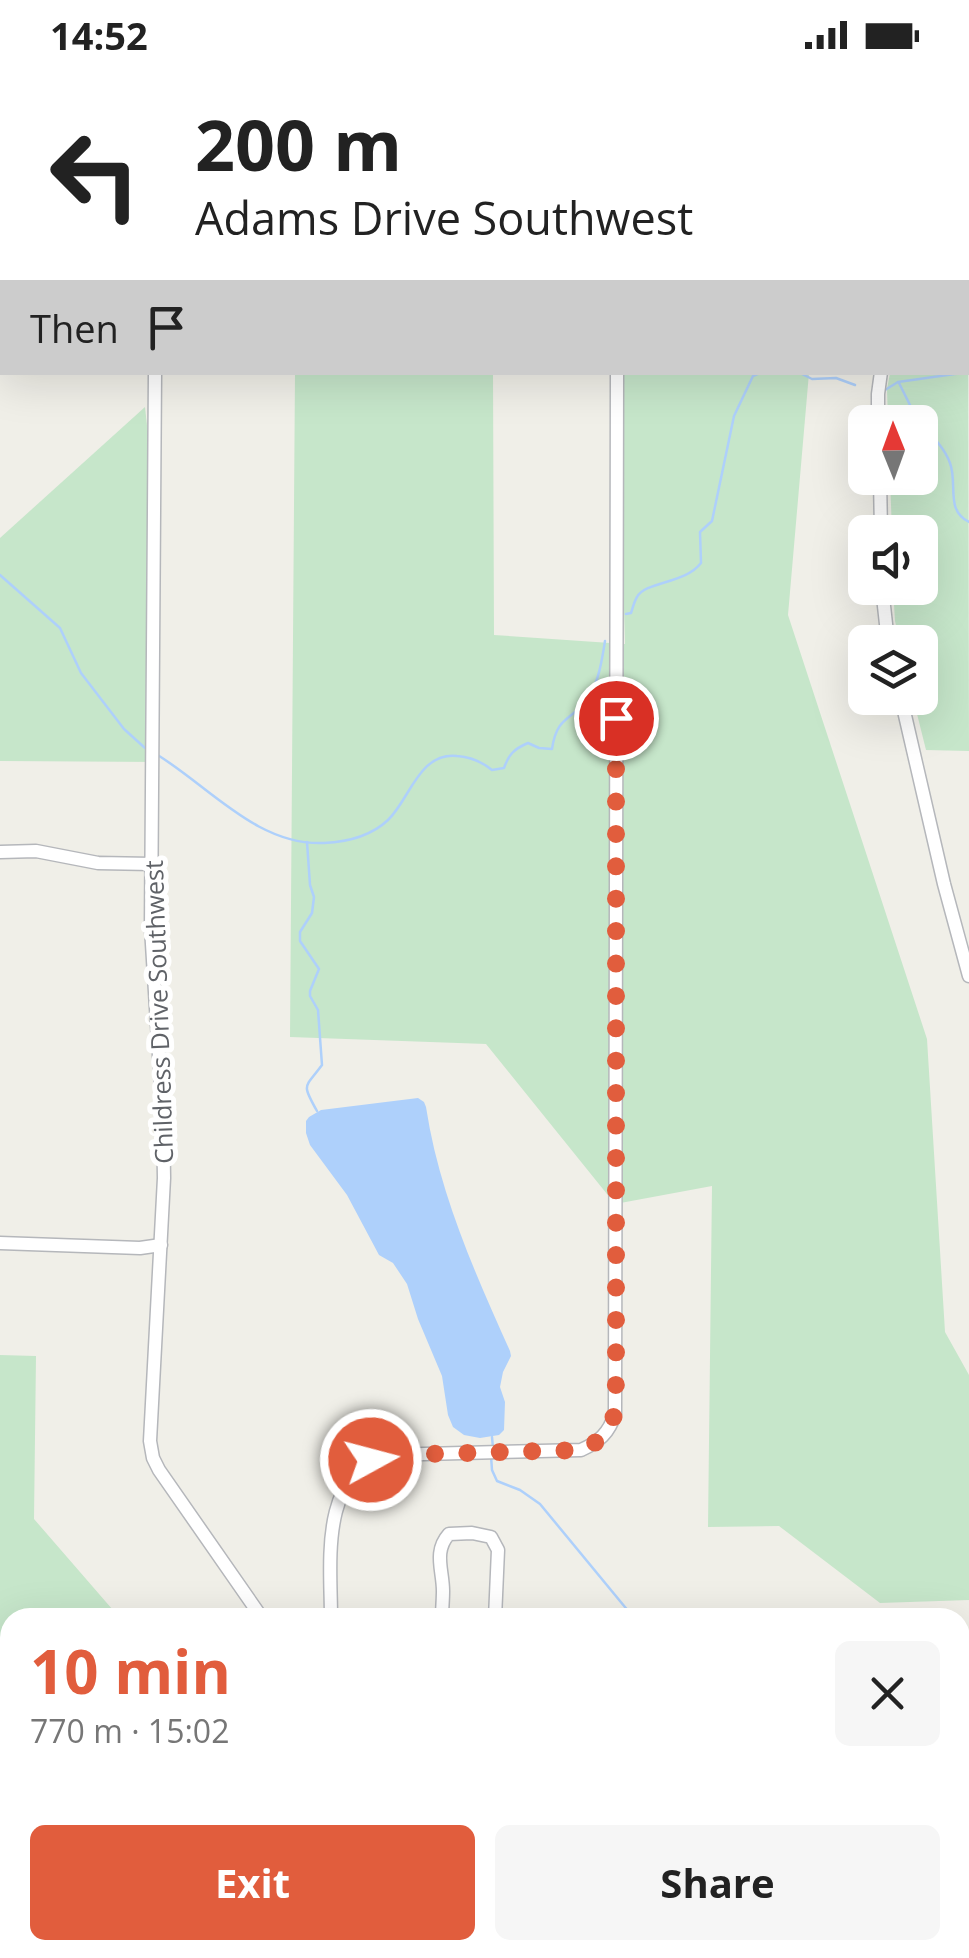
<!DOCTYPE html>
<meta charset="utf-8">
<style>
body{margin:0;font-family:"Open Sans",sans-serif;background:#f6f6f6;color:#222;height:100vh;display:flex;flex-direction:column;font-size:38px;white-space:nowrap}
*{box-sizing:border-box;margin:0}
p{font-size:32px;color:#767676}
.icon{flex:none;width:55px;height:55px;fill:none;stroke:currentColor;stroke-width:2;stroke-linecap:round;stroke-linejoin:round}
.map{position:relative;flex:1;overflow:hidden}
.panel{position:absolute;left:0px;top:1538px;width:970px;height:352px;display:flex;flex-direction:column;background:#fff;border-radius:30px 30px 0 0;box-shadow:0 10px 40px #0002}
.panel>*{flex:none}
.top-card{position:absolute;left:0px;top:0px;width:970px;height:305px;box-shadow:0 10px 40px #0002;background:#fff;color:#222;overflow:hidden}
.needle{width:65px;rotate:359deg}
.tools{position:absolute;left:848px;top:335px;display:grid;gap:20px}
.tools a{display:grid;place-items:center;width:90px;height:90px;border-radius:15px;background:#fff;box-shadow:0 10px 40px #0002;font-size:50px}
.pin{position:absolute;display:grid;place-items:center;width:85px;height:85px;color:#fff;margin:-42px;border:5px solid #fff;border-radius:50%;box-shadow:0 2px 10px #0007}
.me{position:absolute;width:110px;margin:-55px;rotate:83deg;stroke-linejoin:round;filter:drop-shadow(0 0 8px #0008)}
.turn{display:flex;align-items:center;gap:35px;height:210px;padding:0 30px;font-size:45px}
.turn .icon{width:130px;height:130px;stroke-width:2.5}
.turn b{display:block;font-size:70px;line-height:85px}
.then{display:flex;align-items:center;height:95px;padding:0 30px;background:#0003;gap:20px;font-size:38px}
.round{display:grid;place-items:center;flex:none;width:105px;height:105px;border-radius:15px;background:#f6f6f6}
.summary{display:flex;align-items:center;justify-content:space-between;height:170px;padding:0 30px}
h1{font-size:60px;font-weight:700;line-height:75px;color:#e15d3d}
.button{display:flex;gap:20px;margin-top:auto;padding:20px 30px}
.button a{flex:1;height:115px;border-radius:15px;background:#e15d3d;color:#fff;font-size:40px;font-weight:700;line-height:115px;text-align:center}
.button a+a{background:#f6f6f6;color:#222}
.status{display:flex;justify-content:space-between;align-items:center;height:70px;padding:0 50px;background:#fff;direction:ltr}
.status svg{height:28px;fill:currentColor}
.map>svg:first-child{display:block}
.green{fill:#c6e6ca}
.water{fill:#aed0fb}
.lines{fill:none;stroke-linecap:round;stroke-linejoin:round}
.stream{stroke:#aed0fb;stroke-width:2.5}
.minor-casing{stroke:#b5b7bb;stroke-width:15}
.major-casing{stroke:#ebd567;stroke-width:18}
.minor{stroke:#fff;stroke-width:12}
.major{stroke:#fbf8b2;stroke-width:15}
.route{stroke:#e15d3d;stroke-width:18;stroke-dasharray:0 32.4}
.labels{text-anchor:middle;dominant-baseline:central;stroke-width:10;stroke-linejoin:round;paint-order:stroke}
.street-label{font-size:25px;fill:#5f6267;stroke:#fff}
</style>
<div class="status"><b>14:52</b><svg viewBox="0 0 49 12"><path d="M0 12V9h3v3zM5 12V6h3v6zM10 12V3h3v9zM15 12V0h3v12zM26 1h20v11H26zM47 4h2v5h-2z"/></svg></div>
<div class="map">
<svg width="969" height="1888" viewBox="0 0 969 1888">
<rect width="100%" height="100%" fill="#f0efe8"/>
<g class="green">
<polygon points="968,275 969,681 926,680 913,628 920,628 920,572 900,572 895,551 893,518 920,518 920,462 892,462 890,408 920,408 920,352 888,352 887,319 890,303 968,302"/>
<polygon points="295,303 493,303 494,565 625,574 617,303 809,303 788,545 927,969 945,1262 969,1305 969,1530 880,1533 779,1456 708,1457 712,1116 615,1134 486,974 290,967"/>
<polygon points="145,337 158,456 159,692 0,691 0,468"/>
<polygon points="0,1285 36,1286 34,1449 119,1547 10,1548 10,1832 0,1832"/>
<polygon points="99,1880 866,1880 869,1888 99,1888"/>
</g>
<path class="water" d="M418,1028l6,4 2,5c13,86 49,166 84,244l1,5 -8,16 -3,15 5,15 -1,28 -5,5 -19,3 -16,-3 -11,-8 -5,-12 -6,-39 -24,-57 -11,-35 -14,-21 -14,-8 -32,-60 -37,-50 -4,-12v-12l3,-4 12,-7z"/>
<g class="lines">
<g class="stream">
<polyline points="798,302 812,309 836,308 855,315"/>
<polyline points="899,313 918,351"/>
<polyline points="885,320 898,312 969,302"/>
<path d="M920,353c11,12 24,24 30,40 8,22 -5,47 19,59"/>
<polyline points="0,505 60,558 81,603 124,659 145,678"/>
<path d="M626,544l5,-1c2,-6 3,-11 6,-16 9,-16 48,-13 64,-34l-1,-31 12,-11 22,-105 19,-40 9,-4"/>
<path d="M156,684c53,32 101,92 168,89 22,-1 47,-7 64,-23 22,-21 31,-68 69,-64 14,1 24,5 35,14l12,-2c5,-14 10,-19 24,-25l11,5 13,1c5,-35 21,-28 37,-52 10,-17 13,-37 16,-56"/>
<path d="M307,772l3,43 4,12 -2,16 -12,19v9l19,28 -9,22v5l8,14 4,55c-17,23 -21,18 -5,46"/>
<polyline points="492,1367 493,1378"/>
<polyline points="491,1386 492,1400 497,1411 520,1420 540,1434 634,1548"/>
</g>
<defs>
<g id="minor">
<polyline points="617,0 617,2"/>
<polyline points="159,2 159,0"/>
<polyline points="417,2 417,0"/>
<polyline points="804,2 804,0"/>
<polyline points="155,302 151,858 163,1050 164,1108 150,1371 153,1388 159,1400 262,1548"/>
<polyline points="878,352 878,324 881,302"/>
<polyline points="880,408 881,462"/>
<polyline points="882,518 888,572"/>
<polyline points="901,628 944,814 969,906"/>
<polyline points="0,782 36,781 98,793 152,794"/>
<polyline points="0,1173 140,1178 161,1175"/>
<path d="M331,1548c0,-55 -12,-143 55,-163l195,-5c18,-8 28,-17 34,-36l2,-1042"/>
<path d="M442,1548c0,-9 1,-18 1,-27 0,-21 -10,-39 6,-57l23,-1 19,4 7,13 -3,68"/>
<polyline points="764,1548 767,1548"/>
<path d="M969,1570c-9,7 -10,21 0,28"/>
<polyline points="969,1664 961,1666 969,1870"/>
<polyline points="397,1880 399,1888"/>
</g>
<g id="major">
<polyline points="237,0 254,2"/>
<polyline points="910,2 934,0"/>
</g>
</defs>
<use href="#minor" class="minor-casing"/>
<use href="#major" class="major-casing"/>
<use href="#minor" class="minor"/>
<use href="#major" class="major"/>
</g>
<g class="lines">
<path class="route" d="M371,1390l15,-5 195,-5c38,-16 34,-37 35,-72v-660"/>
</g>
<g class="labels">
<g class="street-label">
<text transform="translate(158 942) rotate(-92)">Childress Drive Southwest</text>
</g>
</g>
</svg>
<div class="tools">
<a><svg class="needle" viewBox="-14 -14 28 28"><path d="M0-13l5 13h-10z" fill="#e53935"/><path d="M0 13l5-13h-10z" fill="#767676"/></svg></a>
<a><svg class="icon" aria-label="sound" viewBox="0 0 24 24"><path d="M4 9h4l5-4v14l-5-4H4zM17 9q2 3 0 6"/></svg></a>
<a><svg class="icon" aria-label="layers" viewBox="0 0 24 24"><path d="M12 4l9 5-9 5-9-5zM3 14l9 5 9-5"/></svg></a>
</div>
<div class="pin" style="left:616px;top:648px;background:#d93025"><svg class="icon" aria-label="arrive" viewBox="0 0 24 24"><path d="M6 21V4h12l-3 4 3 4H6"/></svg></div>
<svg class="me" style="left:371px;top:1390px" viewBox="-20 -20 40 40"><circle r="17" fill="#e15d3d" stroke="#fff" stroke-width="3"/><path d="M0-11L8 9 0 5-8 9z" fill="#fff"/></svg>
<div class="top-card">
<div class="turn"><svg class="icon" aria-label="left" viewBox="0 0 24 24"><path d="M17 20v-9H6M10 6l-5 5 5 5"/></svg><div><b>200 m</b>Adams Drive Southwest</div></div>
<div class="then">Then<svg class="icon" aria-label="arrive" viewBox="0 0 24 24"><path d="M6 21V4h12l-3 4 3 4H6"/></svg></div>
</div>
<section class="panel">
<div class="summary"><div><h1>10 min</h1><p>770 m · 15:02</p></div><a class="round"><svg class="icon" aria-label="close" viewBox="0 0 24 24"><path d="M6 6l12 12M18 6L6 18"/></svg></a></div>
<div class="button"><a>Exit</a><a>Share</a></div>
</section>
</div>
